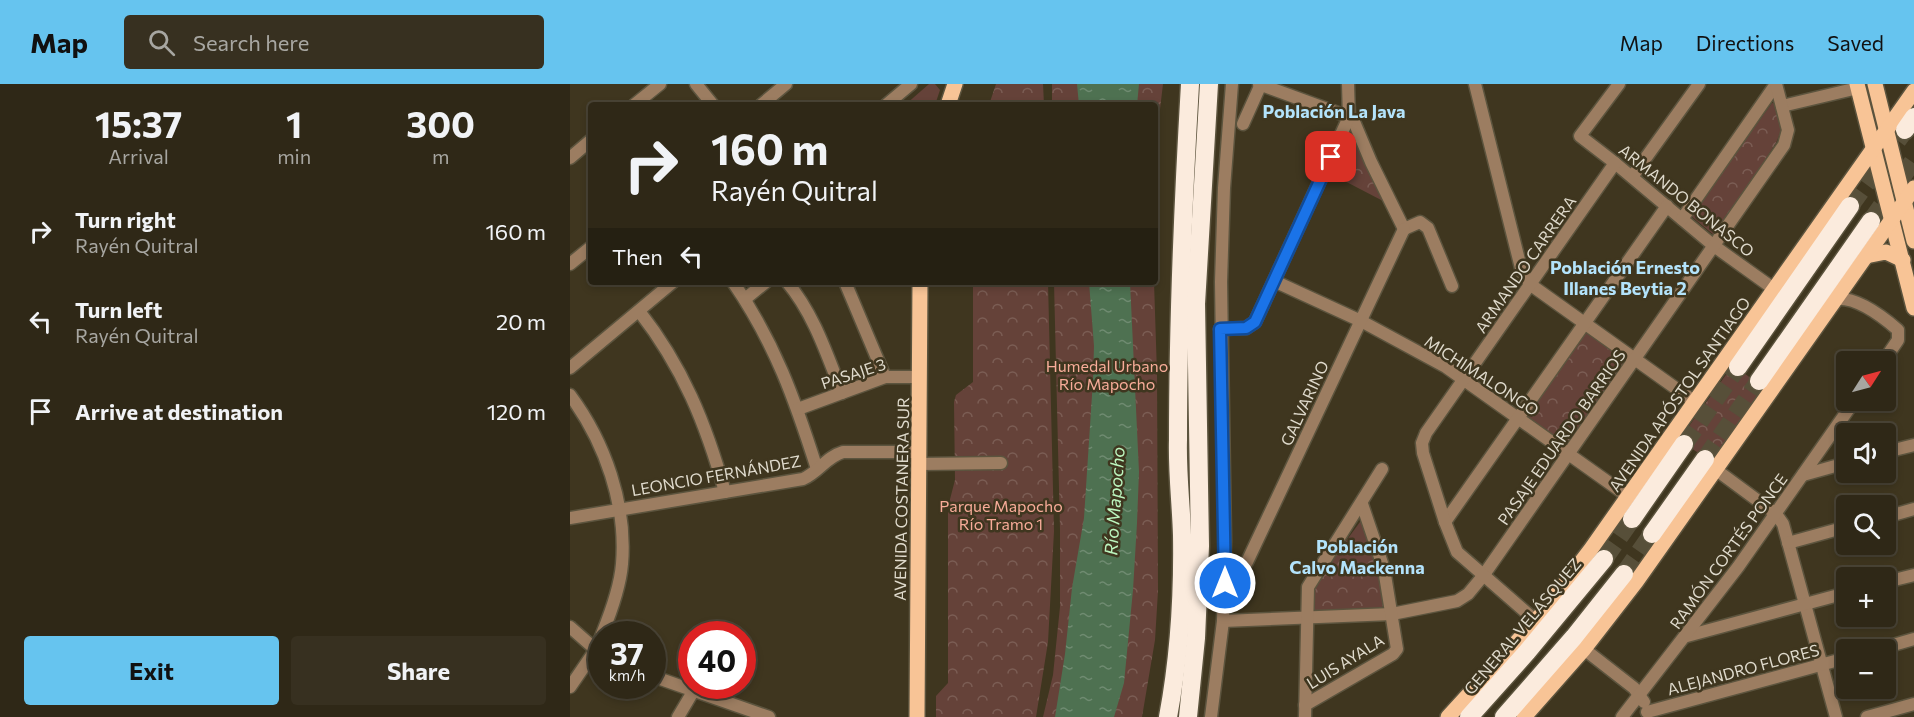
<!DOCTYPE html>
<meta charset="utf-8">
<style>
body{margin:0;font-family:Commissioner,sans-serif;background:#373020;color:#f1f3f6;height:100vh;display:flex;flex-direction:column;font-size:22px;white-space:nowrap}
*{box-sizing:border-box;margin:0}
p{font-size:20px;color:#a7a6a1}
.icon{flex:none;width:33px;height:33px;fill:none;stroke:currentColor;stroke-width:2;stroke-linecap:round;stroke-linejoin:round}
.map{position:relative;flex:1;overflow:hidden}
.drawer{display:flex;flex-direction:column;background:#2f2817;width:570px}
.drawer>*{flex:none}
.hud{position:absolute;left:18px;top:18px;width:570px;height:183px;border-radius:6px;box-shadow:0 3px 9px #0003,0 0 0 2px #4a4436;background:#2f2817;color:#f1f3f6;overflow:hidden}
.needle{width:39px;rotate:54deg}
.tools{position:absolute;left:1266px;top:267px;display:grid;gap:12px}
.tools a{display:grid;place-items:center;width:60px;height:60px;border-radius:6px;background:#2f2817;box-shadow:0 3px 9px #0003,0 0 0 2px #4a4436;font-size:30px}
.speed{position:absolute;left:18px;top:537px;display:flex;gap:12px;font-size:30px;font-weight:700;text-align:center}
.speed>*{display:grid;place-content:center;width:78px;height:78px;border-radius:50%;background:#2f2817;box-shadow:0 3px 9px #0003,0 0 0 2px #4a4436;line-height:1}
.speed small{font-size:15px;font-weight:400}
.speed .limit{border:9px solid #d22;background:#fff;color:#111}
.pin{position:absolute;display:grid;place-items:center;width:51px;height:51px;color:#fff;margin:-26px;border-radius:12px;box-shadow:0 3px 9px #0006}
.me{position:absolute;width:66px;margin:-33px;rotate:0deg;stroke-linejoin:round;filter:drop-shadow(0 0 4px #0008)}
.turn{display:flex;align-items:center;gap:21px;height:126px;padding:0 24px;font-size:27px}
.turn .icon{width:78px;height:78px;stroke-width:2.5}
.turn b{display:block;font-size:42px;line-height:51px}
.then{display:flex;align-items:center;height:57px;padding:0 24px;background:#0003;gap:12px;font-size:22px}
.eta{display:flex;justify-content:space-evenly;align-items:center;height:102px;text-align:center}
.eta b{font-size:36px;font-weight:700;line-height:42px}
.primary-button{display:flex;gap:12px;margin-top:auto;padding:12px 24px}
.primary-button a{flex:1;height:69px;border-radius:6px;background:#66c4ef;color:#111;font-size:24px;font-weight:700;line-height:69px;text-align:center}
.primary-button a+a{background:#373020;color:#f1f3f6}
ul{padding:0;list-style:none}
li{display:flex;align-items:center;gap:18px;height:90px;padding:0 24px}
li div{flex:1}
li b{display:block;font-size:22px}
li em{font-style:normal}
header{display:flex;align-items:center;gap:36px;box-sizing:border-box;height:84px;padding:0 30px;background:#66c4ef;color:#111}
header strong{font-size:28px}
nav{display:flex;gap:33px;margin-inline-start:auto;font-size:21px}
.search{width:420px;height:54px;background:#373020;display:flex;align-items:center;gap:15px;box-sizing:border-box;padding:0 21px;border-radius:6px;color:#a7a6a1;font-size:22px}
main{display:flex;flex:1;min-height:0}
.map>svg:first-child{display:block}
.grass{fill:#654239}
.forest{fill:url(#forest-crowns)}
.water{fill:url(#water-ripples)}
.lines{fill:none;stroke-linecap:round;stroke-linejoin:round}
.highway-tunnel{stroke:#574f39;stroke-width:18;stroke-dasharray:18 9;stroke-linecap:butt}
.minor-casing{stroke:#5c543e;stroke-width:15}
.major-casing{stroke:#5c543e;stroke-width:18}
.highway-casing{stroke:#5c543e;stroke-width:21}
.minor{stroke:#9c7d61;stroke-width:12}
.major{stroke:#f8c496;stroke-width:15}
.highway{stroke:#fbebdd;stroke-width:18}
.route-casing{stroke:#114b97;stroke-width:15}
.route{stroke:#1a73e8;stroke-width:10}
.labels{text-anchor:middle;dominant-baseline:central;stroke-width:5;stroke-linejoin:round;paint-order:stroke}
.street-label{font-size:16px;fill:#dfdacc;stroke:#3f361f}
.park-label{font-size:16px;fill:#f8ac99;stroke:#3f361f}
.neighbourhood-label{font-size:18px;font-weight:bold;fill:#b3e3fb;stroke:#3f361f}
.water-label{font-size:18px;font-style:italic;fill:#bcf6bf;stroke:#3f361f}
</style>
<header>
<strong>Map</strong>
<div class="search"><svg class="icon" aria-label="search" viewBox="0 0 24 24"><circle cx="10" cy="10" r="6"/><path d="M15 15l6 6"/></svg>Search here</div>
<nav><a>Map</a><a>Directions</a><a>Saved</a></nav>
</header>
<main>
<section class="drawer">
<div class="eta">
<div><b>15:37</b><p>Arrival</p></div>
<div><b>1</b><p>min</p></div>
<div><b>300</b><p>m</p></div>
</div>
<ul>
<li><svg class="icon" aria-label="right" viewBox="0 0 24 24"><path d="M7 20v-9h11M14 6l5 5-5 5"/></svg><div><b>Turn right</b><p>Rayén Quitral</p></div><em>160 m</em></li>
<li><svg class="icon" aria-label="left" viewBox="0 0 24 24"><path d="M17 20v-9H6M10 6l-5 5 5 5"/></svg><div><b>Turn left</b><p>Rayén Quitral</p></div><em>20 m</em></li>
<li><svg class="icon" aria-label="arrive" viewBox="0 0 24 24"><path d="M6 21V4h12l-3 4 3 4H6"/></svg><div><b>Arrive at destination</b></div><em>120 m</em></li>
</ul>
<div class="primary-button"><a>Exit</a><a>Share</a></div>
</section>
<div class="map">
<svg width="1344" height="633" viewBox="0 0 1344 633">
<defs>
<pattern id="forest-crowns" width="20" height="18" patternUnits="userSpaceOnUse" patternTransform="scale(1.5)"><rect width="20" height="18" fill="#654239"/><path d="M2 6a3 3 0 1 1 6 0M12 15a3 3 0 1 1 6 0" fill="none" stroke="#7b5d54"/></pattern>
<pattern id="water-ripples" width="26" height="14" patternUnits="userSpaceOnUse" patternTransform="scale(1.5)"><rect width="26" height="14" fill="#4e7151"/><path d="M2 4q2-2 4 0t4 0M15 11q2-2 4 0t4 0" fill="none" stroke="#6f8b71"/></pattern>
</defs>
<rect width="100%" height="100%" fill="#3f361f"/>
<polygon class="grass" points="359,0 365,0 370,6 365,21 335,21"/>
<g class="forest">
<polygon points="426,0 473,0 474,21 419,21"/>
<polygon points="482,0 593,0 585,67 585,21 482,21"/>
<polygon points="1202,19 1206,20 1211,47 1206,59 1145,152 1121,132"/>
<polygon points="786,54 815,118 765,92 778,61"/>
<polygon points="403,198 478,198 484,447 478,558 466,633 366,633 366,612 378,599 378,423 385,396 384,318 386,311 403,298"/>
<polygon points="484,198 584,198 587,290 588,507 585,556 572,633 473,633 483,591 490,523 490,445"/>
<polygon points="1017,247 1056,275 997,362 956,331"/>
<polygon points="1163,281 1197,306 1145,380 1109,356"/>
<polygon points="790,438 794,440 808,478 815,525 740,528 740,506"/>
</g>
<g class="water">
<polygon points="507,0 569,0 567,21 509,21"/>
<polygon points="519,198 560,198 569,388 567,439 563,506 554,599 544,633 485,633 495,570 502,504 514,434 523,296 524,262"/>
</g>
<g class="lines">
<g class="highway-tunnel">
<polyline points="1280,122 1335,46"/>
<polyline points="1301,137 1344,76"/>
<polyline points="1114,360 1168,283"/>
<polyline points="1135,375 1189,297"/>
<polyline points="1034,475 1062,435"/>
<polyline points="1054,490 1082,450"/>
</g>
<defs>
<g id="minor">
<polyline points="126,0 143,21"/>
<polyline points="689,0 779,33"/>
<polyline points="778,0 779,33 785,40 801,78 834,145"/>
<polyline points="905,0 952,188 961,201 1125,318"/>
<polyline points="1049,0 1010,52 1045,79 1144,162 1204,205"/>
<polyline points="64,21 90,0"/>
<polyline points="191,21 216,0"/>
<polyline points="316,21 341,0"/>
<polyline points="1212,22 1288,4"/>
<polyline points="673,40 691,0"/>
<polyline points="0,74 21,56"/>
<polyline points="1062,93 1129,0"/>
<polyline points="1112,135 1206,0"/>
<polyline points="834,145 850,138 858,144 882,202"/>
<polyline points="0,180 21,163"/>
<polyline points="704,197 791,237 876,283 1059,413"/>
<path d="M163,198c42,61 62,118 84,187"/>
<path d="M217,198c27,32 40,73 55,111"/>
<polyline points="275,198 315,293"/>
<polyline points="175,215 196,198"/>
<path d="M1266,215c21,-2 47,18 62,31v10l-15,22"/>
<path d="M69,227c44,56 67,113 86,181"/>
<polyline points="650,245 676,244 685,238 779,33"/>
<polyline points="0,284 103,198"/>
<path d="M0,311c35,47 57,110 52,169 -2,24 -11,48 -20,70"/>
<polyline points="228,325 315,293 350,293"/>
<polyline points="1316,368 1344,361"/>
<polyline points="350,380 431,379"/>
<polyline points="1145,385 1206,430 1213,440 1266,633"/>
<polyline points="1233,391 1276,379"/>
<polyline points="1316,433 1344,425"/>
<path d="M0,434l233,-39c16,-7 23,-22 40,-27h77"/>
<polyline points="875,438 1097,122"/>
<polyline points="1218,459 1276,443"/>
<polyline points="1316,498 1344,491"/>
<polyline points="655,499 669,489 677,478 834,145"/>
<polyline points="653,537 822,530 887,517 898,510 913,492 1214,61 1218,46 1206,0"/>
<polyline points="966,537 887,468 875,438 853,369 852,359 856,349 1045,79"/>
<polyline points="0,543 25,565"/>
<polyline points="1117,552 1276,509"/>
<polyline points="1014,565 1064,604 1074,618"/>
<polyline points="1306,566 1344,555"/>
<polyline points="82,592 199,633"/>
<polyline points="0,603 22,571 32,551"/>
<polyline points="735,621 823,570 827,565 814,485 792,420"/>
<polyline points="1077,628 1276,574"/>
<polyline points="108,633 124,606"/>
<polyline points="641,633 653,537 655,456 651,198 654,104 662,0"/>
<polyline points="735,633 738,503 812,385"/>
<polyline points="1052,633 1168,483 1285,316"/>
<polyline points="1297,633 1344,620"/>
</g>
<g id="major">
<polyline points="1287,0 1344,224"/>
<polyline points="1305,0 1344,157"/>
<polyline points="378,21 385,0"/>
<polyline points="1296,172 1316,168 1333,176"/>
<polyline points="347,633 350,198"/>
<polyline points="878,633 966,537 1021,465 1344,7"/>
<polyline points="954,633 1014,565 1066,498 1344,104"/>
</g>
<g id="highway">
<polyline points="1335,46 1344,33"/>
<polyline points="1168,283 1280,122"/>
<polyline points="1189,297 1301,137"/>
<polyline points="1062,435 1114,360"/>
<polyline points="1082,450 1135,375"/>
<path d="M598,633c11,-59 15,-121 14,-182 -1,-32 -5,-64 -4,-95 0,-119 5,-237 12,-356"/>
<polyline points="618,633 626,554 630,462 626,220 639,0"/>
<polyline points="899,633 957,568 1034,475"/>
<polyline points="934,633 1004,553 1054,490"/>
</g>
</defs>
<use href="#minor" class="minor-casing"/>
<use href="#major" class="major-casing"/>
<use href="#highway" class="highway-casing"/>
<use href="#minor" class="minor"/>
<use href="#major" class="major"/>
<use href="#highway" class="highway"/>
</g>
<g class="lines">
<defs>
<polyline id="route" points="655,499 650,245 676,244 685,238 761,73"/>
</defs>
<use href="#route" class="route-casing"/>
<use href="#route" class="route"/>
</g>
<g class="labels">
<g class="street-label">
<text transform="translate(1117 116) rotate(39)">ARMANDO BONASCO</text>
<text transform="translate(955 180) rotate(-55)">ARMANDO CARRERA</text>
<text transform="translate(283 289) rotate(-18)">PASAJE 3</text>
<text transform="translate(912 291) rotate(33)">MICHIMALONGO</text>
<text transform="translate(1109 310) rotate(-55)">AVENIDA APÓSTOL SANTIAGO</text>
<text transform="translate(734 319) rotate(-65)">GALVARINO</text>
<text transform="translate(991 353) rotate(-55)">PASAJE EDUARDO BARRIOS</text>
<text transform="translate(146 391) rotate(-10)">LEONCIO FERNÁNDEZ</text>
<text transform="translate(331 415) rotate(-89)">AVENIDA COSTANERA SUR</text>
<text transform="translate(1158 467) rotate(-54)">RAMÓN CORTÉS PONCE</text>
<text transform="translate(952 542) rotate(-50)">GENERAL VELÁSQUEZ</text>
<text transform="translate(775 577) rotate(-32)">LUIS AYALA</text>
<text transform="translate(1173 585) rotate(-15)">ALEJANDRO FLORES</text>
</g>
<g class="park-label">
<text x="537" y="281">Humedal Urbano<tspan x="537" dy="18">Río Mapocho</tspan></text>
<text x="431" y="421">Parque Mapocho<tspan x="431" dy="18">Río Tramo 1</tspan></text>
</g>
<g class="neighbourhood-label">
<text x="764" y="27">Población La Java</text>
<text x="1055" y="183">Población Ernesto<tspan x="1055" dy="21">Illanes Beytia 2</tspan></text>
<text x="787" y="462">Población<tspan x="787" dy="21">Calvo Mackenna</tspan></text>
</g>
<g class="water-label">
<text transform="translate(544 417) rotate(-86)">Río Mapocho</text>
</g>
</g>
</svg>
<div class="tools">
<a><svg class="needle" viewBox="-14 -14 28 28"><path d="M0-13l5 13h-10z" fill="#e53935"/><path d="M0 13l5-13h-10z" fill="#a7a6a1"/></svg></a>
<a><svg class="icon" aria-label="sound" viewBox="0 0 24 24"><path d="M4 9h4l5-4v14l-5-4H4zM17 9q2 3 0 6"/></svg></a>
<a><svg class="icon" aria-label="search" viewBox="0 0 24 24"><circle cx="10" cy="10" r="6"/><path d="M15 15l6 6"/></svg></a>
<a>+</a>
<a>−</a>
</div>
<div class="speed"><div>37<small>km/h</small></div><div class="limit">40</div></div>
<div class="pin" style="left:761px;top:73px;background:#d93025"><svg class="icon" aria-label="arrive" viewBox="0 0 24 24"><path d="M6 21V4h12l-3 4 3 4H6"/></svg></div>
<svg class="me" style="left:655px;top:499px" viewBox="-20 -20 40 40"><circle r="17" fill="#1a73e8" stroke="#fff" stroke-width="3"/><path d="M0-11L8 9 0 5-8 9z" fill="#fff"/></svg>
<div class="hud">
<div class="turn"><svg class="icon" aria-label="right" viewBox="0 0 24 24"><path d="M7 20v-9h11M14 6l5 5-5 5"/></svg><div><b>160 m</b>Rayén Quitral</div></div>
<div class="then">Then<svg class="icon" aria-label="left" viewBox="0 0 24 24"><path d="M17 20v-9H6M10 6l-5 5 5 5"/></svg></div>
</div>
</div>
</main>
